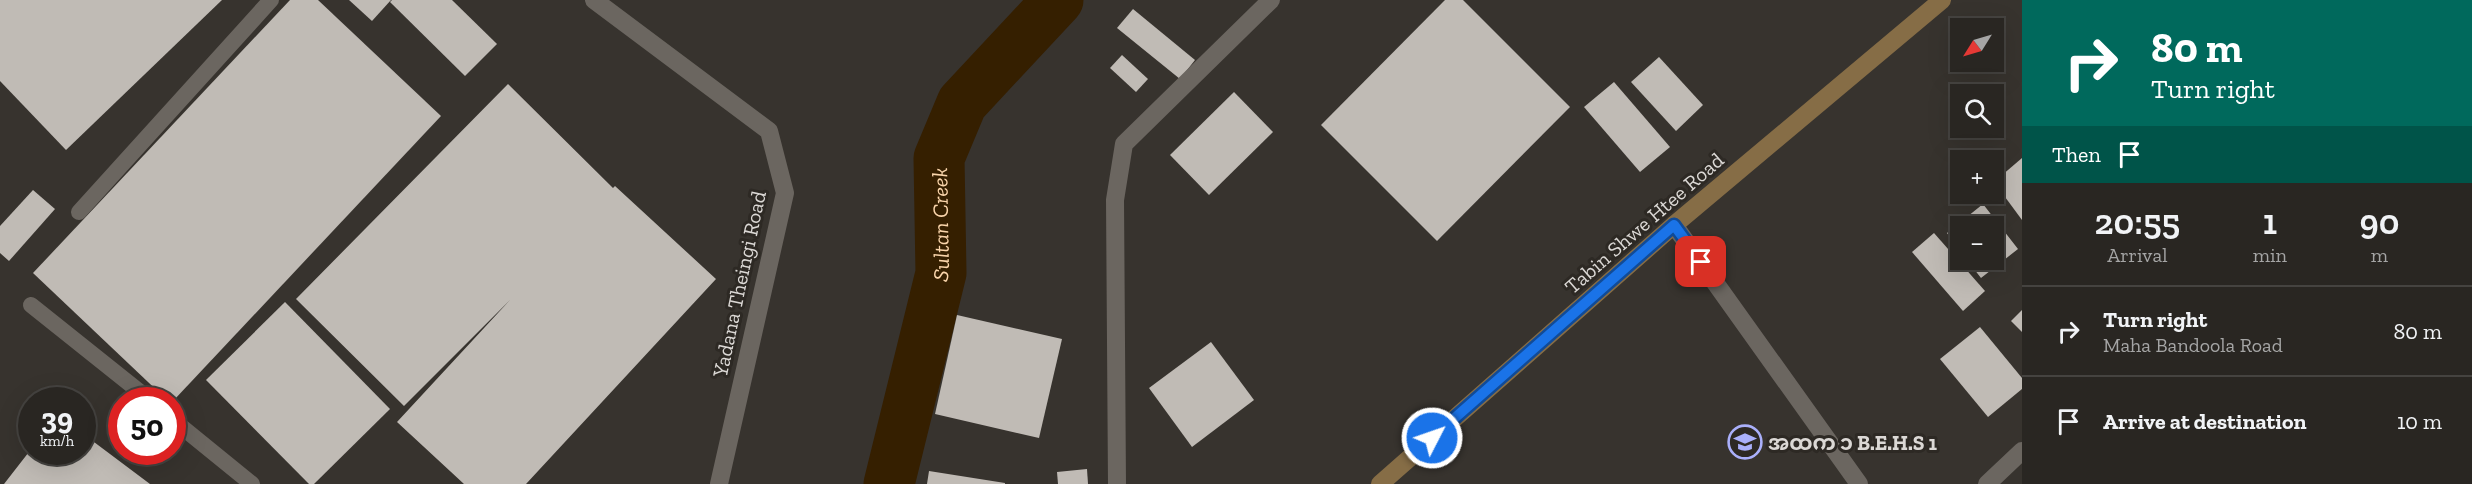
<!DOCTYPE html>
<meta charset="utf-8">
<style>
body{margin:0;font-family:"Zilla Slab","Noto Sans Myanmar",serif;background:#35322f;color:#f1f3f6;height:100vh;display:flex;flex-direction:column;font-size:22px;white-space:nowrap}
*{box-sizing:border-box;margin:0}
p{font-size:20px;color:#a5a5a5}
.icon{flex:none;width:33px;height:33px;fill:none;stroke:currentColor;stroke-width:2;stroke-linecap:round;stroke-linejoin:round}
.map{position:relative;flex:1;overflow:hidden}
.panel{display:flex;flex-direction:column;background:#292622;width:450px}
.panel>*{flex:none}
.top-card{background:#00695c;color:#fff;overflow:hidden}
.needle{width:39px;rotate:233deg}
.fabs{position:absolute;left:1950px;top:18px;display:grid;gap:12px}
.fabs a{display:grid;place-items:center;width:54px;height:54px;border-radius:0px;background:#292622;box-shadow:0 6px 24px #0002,0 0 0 2px #454340;font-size:30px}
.speed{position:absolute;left:18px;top:387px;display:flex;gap:12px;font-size:30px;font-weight:700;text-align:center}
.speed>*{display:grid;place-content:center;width:78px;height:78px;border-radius:50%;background:#292622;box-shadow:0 6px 24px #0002,0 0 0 2px #454340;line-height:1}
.speed small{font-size:15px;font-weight:400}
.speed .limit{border:9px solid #d22;background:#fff;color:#111}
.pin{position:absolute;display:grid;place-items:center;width:51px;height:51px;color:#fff;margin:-26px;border-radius:12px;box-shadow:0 3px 9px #0006}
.me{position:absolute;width:66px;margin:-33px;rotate:49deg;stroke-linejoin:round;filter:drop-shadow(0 0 4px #0008)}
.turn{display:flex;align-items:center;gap:21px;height:126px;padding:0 30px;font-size:27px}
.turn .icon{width:78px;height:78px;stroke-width:2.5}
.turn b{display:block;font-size:42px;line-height:51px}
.then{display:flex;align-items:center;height:57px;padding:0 30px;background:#0003;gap:12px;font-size:22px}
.eta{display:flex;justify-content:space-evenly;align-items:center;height:102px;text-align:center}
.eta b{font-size:36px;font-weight:600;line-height:42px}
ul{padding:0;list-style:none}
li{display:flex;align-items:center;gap:18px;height:90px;padding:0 30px;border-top:2px solid #454340}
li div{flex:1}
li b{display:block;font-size:22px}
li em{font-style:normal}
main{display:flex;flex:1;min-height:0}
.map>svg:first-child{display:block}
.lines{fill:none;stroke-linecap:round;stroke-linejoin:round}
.river{stroke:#351f00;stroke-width:51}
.building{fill:#c0bbb5}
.lane{stroke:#6b6660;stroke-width:16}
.street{stroke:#6b6660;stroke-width:18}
.secondary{stroke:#866d46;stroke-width:18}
.route-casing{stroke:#114b97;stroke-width:15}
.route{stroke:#1a73e8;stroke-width:10}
.labels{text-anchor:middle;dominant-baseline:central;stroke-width:6;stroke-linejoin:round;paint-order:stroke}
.street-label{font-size:21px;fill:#dbd8d5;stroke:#2d2924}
.poi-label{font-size:21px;font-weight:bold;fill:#dbd8d5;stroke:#2d2924;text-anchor:start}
.water-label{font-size:22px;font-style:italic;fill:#fad5ab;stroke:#2d2924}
</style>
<main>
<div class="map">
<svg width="2022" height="484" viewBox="0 0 2022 484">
<rect width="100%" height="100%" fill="#37332e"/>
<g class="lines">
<path class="river" id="s1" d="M889,484l52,-211 -2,-115 23,-55 96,-103"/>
</g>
<g class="building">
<polygon points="0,0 222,0 66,150 0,81"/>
<polygon points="290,0 318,0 441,116 174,400 167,400 33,273"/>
<polygon points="349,0 391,0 372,21"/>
<polygon points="392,0 452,0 497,44 465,76 390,2"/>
<polygon points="1445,0 1463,0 1570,107 1437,241 1321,125"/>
<polygon points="1133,9 1195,60 1180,79 1117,28"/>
<polygon points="1122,55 1148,79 1136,92 1110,68"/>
<polygon points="1659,57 1703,105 1676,131 1631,82"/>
<polygon points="1614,82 1670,147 1640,172 1584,107"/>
<polygon points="508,84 613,188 615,186 716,279 526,484 464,484 397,422 510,300 404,406 296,299"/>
<polygon points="1234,92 1273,132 1209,195 1170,155"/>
<polygon points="2022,158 2022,220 1994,182"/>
<polygon points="33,190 55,209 9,261 0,253 0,226"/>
<polygon points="1983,204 2018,249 1981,278 1967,260 1994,260 1994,226 1960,226 1960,251 1947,233"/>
<polygon points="1934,233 1985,291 1963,311 1912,252"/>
<polygon points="285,302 390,409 314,484 309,484 206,380"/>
<polygon points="2022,310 2022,332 2011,321"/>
<polygon points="957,315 1062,339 1039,438 935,414"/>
<polygon points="1980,327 2022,378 2022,389 1988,417 1940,359"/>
<polygon points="1211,342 1254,400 1192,447 1149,388"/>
<polygon points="82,433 150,484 4,484 32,448 32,452 82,452"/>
<polygon points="1087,469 1088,484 1058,484 1057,472"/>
<polygon points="929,471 1005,483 1005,484 927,484"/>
</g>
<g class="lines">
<g class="lane">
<polyline points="79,212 271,0"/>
<polyline points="31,305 150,400"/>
<polyline points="172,419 252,484"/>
</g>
<g class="street">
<polyline points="594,0 769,131 785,193 719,484"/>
<polyline points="1674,225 1859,484"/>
<polyline points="1117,484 1115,200 1124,144 1271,0"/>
<polyline points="1987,484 2022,451"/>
</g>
<polyline class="secondary" points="1380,484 1674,225 1942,0"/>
</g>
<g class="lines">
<defs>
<polyline id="route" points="1432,438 1674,225 1701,262"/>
</defs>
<use href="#route" class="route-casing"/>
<use href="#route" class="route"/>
</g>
<defs>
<symbol id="school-ring" viewBox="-11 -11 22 22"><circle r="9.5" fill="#2d2924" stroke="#aab0fb" stroke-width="1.5"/><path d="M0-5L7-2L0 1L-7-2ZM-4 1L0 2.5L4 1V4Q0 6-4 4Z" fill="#aab0fb"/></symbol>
</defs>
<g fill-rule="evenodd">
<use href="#school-ring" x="1726" y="423" width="38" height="38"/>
</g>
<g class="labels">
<g class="street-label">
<text transform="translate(1644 223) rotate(-41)">Tabin Shwe Htee Road</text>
<text transform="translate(739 284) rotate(-78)">Yadana Theingi Road</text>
</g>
<g class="poi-label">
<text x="1768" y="442">အထက ၁ B.E.H.S 1</text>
</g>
<g class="water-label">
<text stroke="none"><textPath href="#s1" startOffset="266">Sultan Creek</textPath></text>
</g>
</g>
</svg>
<div class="fabs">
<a><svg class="needle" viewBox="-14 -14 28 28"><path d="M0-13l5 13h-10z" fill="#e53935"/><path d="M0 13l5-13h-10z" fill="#a5a5a5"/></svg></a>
<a><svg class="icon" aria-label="search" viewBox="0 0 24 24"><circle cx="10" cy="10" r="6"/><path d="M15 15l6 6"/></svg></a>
<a>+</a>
<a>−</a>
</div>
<div class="speed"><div>39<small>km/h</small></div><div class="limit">50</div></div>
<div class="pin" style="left:1701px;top:262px;background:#d93025"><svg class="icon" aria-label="arrive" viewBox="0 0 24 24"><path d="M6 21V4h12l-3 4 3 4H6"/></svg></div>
<svg class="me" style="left:1432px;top:438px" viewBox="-20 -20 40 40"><circle r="17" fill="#1a73e8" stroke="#fff" stroke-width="3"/><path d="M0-11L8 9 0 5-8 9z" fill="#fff"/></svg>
</div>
<section class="panel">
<div class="top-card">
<div class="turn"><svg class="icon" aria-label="right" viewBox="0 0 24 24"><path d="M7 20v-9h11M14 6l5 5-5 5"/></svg><div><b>80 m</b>Turn right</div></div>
<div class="then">Then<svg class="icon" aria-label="arrive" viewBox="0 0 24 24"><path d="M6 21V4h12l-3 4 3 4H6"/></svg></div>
</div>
<div class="eta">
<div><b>20:55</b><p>Arrival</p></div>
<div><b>1</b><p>min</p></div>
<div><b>90</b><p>m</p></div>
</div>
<ul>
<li><svg class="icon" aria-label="right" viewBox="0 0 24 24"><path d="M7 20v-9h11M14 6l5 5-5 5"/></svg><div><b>Turn right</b><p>Maha Bandoola Road</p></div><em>80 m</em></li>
<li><svg class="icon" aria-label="arrive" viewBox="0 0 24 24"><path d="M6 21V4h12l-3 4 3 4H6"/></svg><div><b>Arrive at destination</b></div><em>10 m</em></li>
</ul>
</section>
</main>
